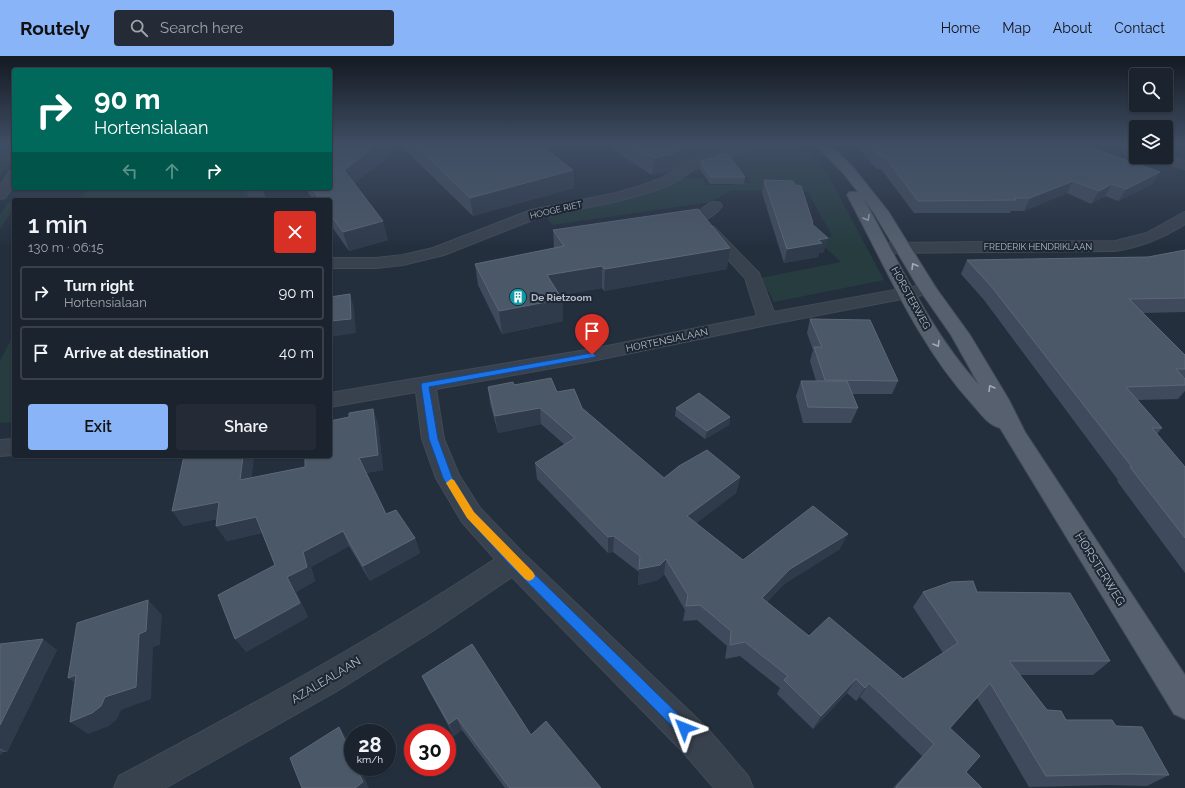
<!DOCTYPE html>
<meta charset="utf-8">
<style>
body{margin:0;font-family:Raleway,sans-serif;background:#242b36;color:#f1f3f6;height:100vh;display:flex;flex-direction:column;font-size:15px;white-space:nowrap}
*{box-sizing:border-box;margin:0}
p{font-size:13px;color:#a0a4aa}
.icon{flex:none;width:22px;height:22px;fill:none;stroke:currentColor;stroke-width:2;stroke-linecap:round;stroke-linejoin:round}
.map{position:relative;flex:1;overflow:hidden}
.drawer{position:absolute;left:12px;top:142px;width:320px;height:260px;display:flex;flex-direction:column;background:#1b232e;border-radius:4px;box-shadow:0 1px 3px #0004,0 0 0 1px #39404a}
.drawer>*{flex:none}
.banner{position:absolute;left:12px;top:12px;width:320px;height:122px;border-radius:4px;box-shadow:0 1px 3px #0004,0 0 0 1px #39404a;background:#00695c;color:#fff;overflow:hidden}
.tools{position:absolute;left:1129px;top:12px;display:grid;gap:8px}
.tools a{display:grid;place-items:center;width:44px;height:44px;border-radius:4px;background:#1b232e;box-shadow:0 1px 3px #0004,0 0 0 1px #39404a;font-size:20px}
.speed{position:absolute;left:344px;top:668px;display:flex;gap:8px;font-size:20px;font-weight:700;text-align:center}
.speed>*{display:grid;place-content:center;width:52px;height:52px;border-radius:50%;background:#1b232e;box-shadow:0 1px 3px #0004,0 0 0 1px #39404a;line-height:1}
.speed small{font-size:10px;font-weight:400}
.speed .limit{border:6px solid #d22;background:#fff;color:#111}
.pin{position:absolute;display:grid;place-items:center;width:34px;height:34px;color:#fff;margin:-41px -17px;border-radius:50% 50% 50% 0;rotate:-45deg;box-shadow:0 0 4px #0007}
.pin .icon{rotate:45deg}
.me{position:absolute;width:44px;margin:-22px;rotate:315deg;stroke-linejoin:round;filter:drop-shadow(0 0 3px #0008)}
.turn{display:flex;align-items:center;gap:14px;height:84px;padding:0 16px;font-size:18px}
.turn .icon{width:52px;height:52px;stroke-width:2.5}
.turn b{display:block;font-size:28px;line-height:34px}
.lanes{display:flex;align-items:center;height:38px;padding:0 16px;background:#0003;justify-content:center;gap:20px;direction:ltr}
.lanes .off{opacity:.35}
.round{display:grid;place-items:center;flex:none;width:42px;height:42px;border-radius:4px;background:#242b36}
.headline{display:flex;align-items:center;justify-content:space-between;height:68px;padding:0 16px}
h1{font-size:24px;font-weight:600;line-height:30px}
.cta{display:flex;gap:8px;margin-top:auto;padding:8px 16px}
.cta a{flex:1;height:46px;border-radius:4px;background:#8ab4f8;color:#111;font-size:16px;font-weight:600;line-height:46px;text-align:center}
.cta a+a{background:#242b36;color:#f1f3f6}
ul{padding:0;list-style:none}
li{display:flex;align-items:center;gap:12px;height:54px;margin:0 8px 6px;padding:0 8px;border:2px solid #39404a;border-radius:4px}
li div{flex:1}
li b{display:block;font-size:15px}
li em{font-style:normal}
header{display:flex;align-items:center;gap:24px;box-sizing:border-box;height:56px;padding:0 20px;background:#8ab4f8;color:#111}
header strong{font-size:19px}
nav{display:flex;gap:22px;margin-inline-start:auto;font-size:14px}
.search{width:280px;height:36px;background:#242b36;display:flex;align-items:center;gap:10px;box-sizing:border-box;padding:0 14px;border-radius:4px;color:#a0a4aa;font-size:15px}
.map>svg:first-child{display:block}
.green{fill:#263c3f}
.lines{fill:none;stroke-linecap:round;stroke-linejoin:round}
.minor-casing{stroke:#414a57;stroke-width:2}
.major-casing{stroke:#414a57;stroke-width:2}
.minor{fill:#38414e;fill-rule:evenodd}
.major{fill:#56606e;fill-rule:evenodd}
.wall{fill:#3f4b5c}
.shaded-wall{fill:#2f3b4b}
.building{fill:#4b5868;stroke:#5c6777}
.oneway{stroke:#a1aab7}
.route{fill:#1a73e8;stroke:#114b97}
.slow{fill:#f59e0b}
.labels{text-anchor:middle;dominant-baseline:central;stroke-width:4;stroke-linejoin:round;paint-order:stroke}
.far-street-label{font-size:9px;fill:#b4bcc9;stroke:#1d2633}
.poi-label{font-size:10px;font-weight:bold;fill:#b4bcc9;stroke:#1d2633;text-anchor:start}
.street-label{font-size:10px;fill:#b4bcc9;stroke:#1d2633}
.near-street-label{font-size:12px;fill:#b4bcc9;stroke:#1d2633}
</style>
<header>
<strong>Routely</strong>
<div class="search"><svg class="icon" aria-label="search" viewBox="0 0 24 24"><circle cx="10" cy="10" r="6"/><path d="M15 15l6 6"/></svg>Search here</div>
<nav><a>Home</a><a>Map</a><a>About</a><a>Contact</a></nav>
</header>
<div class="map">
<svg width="1185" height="732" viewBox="0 0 1185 732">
<rect width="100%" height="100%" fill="#242f3e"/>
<g class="green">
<polygon points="0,89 14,89 14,100 0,120"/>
<polygon points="762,89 805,89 828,119 884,224 774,246 761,222 841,206 816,183 832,180 808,136 732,134 711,146 552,169 545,159 637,140 670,129 684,121 703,123 706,129 731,129 752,126 727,100 752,94"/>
<polygon points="1124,91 1136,96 1136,101 1152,101 1167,106 1162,111 1115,96"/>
<polygon points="86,132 249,132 255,144 81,144"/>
<polygon points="14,146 14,151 0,173 0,159 8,147"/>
<polygon points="14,278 14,366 0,367 0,305"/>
</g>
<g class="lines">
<defs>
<g id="minor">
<polygon points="740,89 761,89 759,92 697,112 672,128 650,136 618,145 540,161 444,199 403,209 376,212 330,212 330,202 376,202 403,199 433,192 531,154 616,137 640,130 662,122 687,106"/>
<polygon points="1120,89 1136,89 1136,97 1122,92"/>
<polygon points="1166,99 1185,105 1185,113 1155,104 1153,101 1166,101"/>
<polygon points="14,115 14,129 5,142 0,143 0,129 9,116"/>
<polygon points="246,132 260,132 266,144 252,144"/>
<path d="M715,146l5,1 2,3c-10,15 -35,23 -52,18l-3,-3 3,-3 24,-4 16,-11z"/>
<path d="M1185,156v12c-22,14 -44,23 -70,27l-232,2 -6,-2 -2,-3 2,-3 6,-2 232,-2 32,-8z"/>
<path d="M709,169l5,2 45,46 15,39 154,-28 6,1 3,4 -3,4 -6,1 -161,31 -175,36 -156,28 8,50 15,36 21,33 43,45 184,175 41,48 5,12h-39l-31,-36 -171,-175 -81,55 -94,59 -172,97h-51l5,-12c128,-68 255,-137 376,-217l-33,-37 -26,-44 -14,-39 -6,-47 -86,15v-14l262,-44 165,-33 -12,-38 -44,-48 3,-3z"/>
<polygon points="14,383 14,399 0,400 0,384"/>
</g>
<path id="major" d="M816,89h14l23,22 35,44 48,77 34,47 39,65 16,32 160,243v44l-11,-5 -174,-286c-12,-3 -19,-14 -27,-23 -56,-61 -87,-138 -126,-210l2,-3h9l-15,-19zM863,142l11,15 45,76 32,46 28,50c-50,-55 -80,-124 -116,-187z"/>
</defs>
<use href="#minor" class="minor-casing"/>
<use href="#major" class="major-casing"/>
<use href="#minor" class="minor"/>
<use href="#major" class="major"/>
</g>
<g class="wall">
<polygon points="342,89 540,89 573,114 574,132 473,160 401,90 355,127 388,184 349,195 330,168 330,144 313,144 305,132 330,132"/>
<polygon points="606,89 726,89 720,91 719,94 687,105 672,114 652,119"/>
<polygon points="855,89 1084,89 1160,116 1152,128 1118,145 1105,140 1091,148 1067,137 1024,155 1011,155 1010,157 914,157 881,113 877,113"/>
<polygon points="700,106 745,121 744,128 710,128 700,113"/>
<polygon points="764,124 795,129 813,167 813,169 824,196 819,197 818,201 784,207 762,137"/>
<polygon points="553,174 727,213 604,235 602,232 560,239 562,243 563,265 502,278 478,229 475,208 554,192"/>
<polygon points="1185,194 1185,256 1143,257 1185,299 1185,335 1178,343 1138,344 1162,372 1157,378 1185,411 1185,517 1117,425 1118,424 984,244 961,218 967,204 1148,201"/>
<polygon points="810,263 898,325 892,338 852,338 858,352 851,367 803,367 796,340 801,325 816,325 810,305 813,294 807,277"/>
<polygon points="514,329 557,336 582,352 664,422 740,421 736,437 696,467 743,504 840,493 784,528 767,546 809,580 903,623 943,597 913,551 923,536 977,536 1110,605 1093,619 1020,619 1047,654 1066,664 1116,670 1169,719 1147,730 1108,729 1029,731 977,642 950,672 966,716 982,732 893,732 922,700 860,641 856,645 847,637 813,673 777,638 780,632 740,600 725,603 727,590 697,564 683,565 685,554 664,518 658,524 638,529 639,516 613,496 608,497 537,423 535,407 565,389 541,368 498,377 490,347 488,331"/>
<polygon points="676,352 730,361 729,369 705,383 675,360"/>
<polygon points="373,353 378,368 383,414 366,417 386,458 415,482 420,497 370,525 349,490 311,511 315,525 296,536 308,561 246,596 275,509 262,477 227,485 216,470 217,463 183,470 184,400 254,400 251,422 305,411 349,361"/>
<polygon points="0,588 57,594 7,696 3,696 0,699"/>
<polygon points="422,620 531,679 601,732 505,732 462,674 454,680 428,633"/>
</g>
<g class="shaded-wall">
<polygon points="376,89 401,90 349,132 344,114"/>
<polygon points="686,89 726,89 720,91 719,94 687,105 672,114 652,119 654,102"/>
<polygon points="573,114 574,132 473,160 470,142"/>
<polygon points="1160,116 1152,128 1118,145 1126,133"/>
<polygon points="1073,125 1067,137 1024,155 1030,142"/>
<polygon points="1112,128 1105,140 1091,148 1099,135"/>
<polygon points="383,165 388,184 349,195 343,176"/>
<polygon points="828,182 824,196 819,197 818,201 784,207 787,193 818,184"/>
<polygon points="730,192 727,213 604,235 605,213"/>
<polygon points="602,210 602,232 549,241 547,219"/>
<polygon points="350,238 354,252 356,277 330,281 330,265"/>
<polygon points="562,243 563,265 502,278 499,255"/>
<polygon points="540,352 541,368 498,377 495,360"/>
<polygon points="373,353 378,368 383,414 365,417 359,402"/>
<polygon points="730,361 729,369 705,383 707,375"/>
<polygon points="243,400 254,400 249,439 240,424"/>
<polygon points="740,421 736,437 685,476 687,460"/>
<polygon points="219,446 229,461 183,470 172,455"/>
<polygon points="256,461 265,476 227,485 216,470"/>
<polygon points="343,475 349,490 311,511 315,525 296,536 308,561 246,596 235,583 287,521 303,496"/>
<polygon points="848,478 840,493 784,528 756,557 762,542 790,513"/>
<polygon points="614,480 613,496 608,497 608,481"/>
<polygon points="415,482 420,497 370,525 363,510"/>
<polygon points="666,503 664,518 658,524 638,529 639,513"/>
<polygon points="148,544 162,559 160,589 153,591 151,643 121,654 117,663 109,670 88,678 70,666 105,641 139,578"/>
<polygon points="43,583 57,594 7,696 0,692 0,669"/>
<polygon points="76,619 86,635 68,622"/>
<polygon points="856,623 847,637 813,673 821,660"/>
<polygon points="869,627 860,641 856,645 865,632"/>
<polygon points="457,662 462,674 454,680 449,668"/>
<polygon points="339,671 347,683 353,695 353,703"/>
<polygon points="0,695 3,696 0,699"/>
<polygon points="356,711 360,711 369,732 355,732"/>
</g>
<g class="building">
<polygon points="342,89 376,89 344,114 383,165 343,176 330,158 330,144 320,144 312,132 330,132 330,92"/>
<polygon points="415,89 540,89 573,114 470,142"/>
<polygon points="632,89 686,89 674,97 654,102"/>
<polygon points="869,89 1084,89 1160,116 1126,133 1112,128 1099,135 1073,125 1030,142 1014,142 1016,144 918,145 885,101 881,101"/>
<polygon points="727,97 745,121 711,121 700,106"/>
<polygon points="764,124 793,125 795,129 801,130 813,167 812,168 828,182 818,184 822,187 787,193"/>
<polygon points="698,153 730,192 605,213 602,210 547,219 562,243 499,255 475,208 564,190 553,174"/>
<polygon points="1185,194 1185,242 1129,243 1185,299 1185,313 1176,313 1185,323 1185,329 1126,331 1162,372 1152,372 1185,411 1185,482 1130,411 1132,411 991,230 967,204 1148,201"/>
<polygon points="350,238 351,263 330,265 330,241"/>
<polygon points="810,263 870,264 898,325 825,324 814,291 822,291"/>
<polygon points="551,322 557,336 574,333 582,352 664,422 679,410 707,394 740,421 687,460 743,504 813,450 848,478 790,513 762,542 809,580 829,561 903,623 958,587 923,536 951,526 973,525 977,536 1070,537 1110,605 1009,605 1047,654 1061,655 1066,664 1112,664 1116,670 1142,671 1169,719 1128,718 1046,720 990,627 950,672 980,700 966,716 982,732 897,732 896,731 934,688 901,657 869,627 865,632 856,623 821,660 784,624 788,620 745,586 730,589 731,575 700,549 686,550 688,539 666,503 660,509 639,513 640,500 614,480 608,481 535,407 575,382 540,352 495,360 488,331 513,326 514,329"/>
<polygon points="801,325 847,325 858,352 808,351"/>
<polygon points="699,337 730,361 707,375 676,352"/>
<polygon points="373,353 378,399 359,402 386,458 396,454 415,482 363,510 343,475 303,496 307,511 287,521 300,547 235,583 218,539 275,509 256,461 216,470 219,446 172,455 184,400 243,400 240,424 305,411 305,400 330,400 330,365 349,361 349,357"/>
<polygon points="148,544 146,575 139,578 136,631 105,641 101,650 92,657 70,666 76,619 68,622 77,567"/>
<polygon points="43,583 0,669 0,588"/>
<polygon points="472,588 531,679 546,665 601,732 510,732 457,662 449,668 422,620"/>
<polygon points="339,671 353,703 353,711 356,711 363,726 355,732 302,732 290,702"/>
</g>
<defs><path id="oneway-chevron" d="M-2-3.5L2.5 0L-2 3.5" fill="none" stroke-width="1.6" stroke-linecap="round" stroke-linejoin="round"/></defs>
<g class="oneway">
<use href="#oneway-chevron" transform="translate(867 162) rotate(61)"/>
<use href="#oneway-chevron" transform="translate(914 210) rotate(-120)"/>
<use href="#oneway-chevron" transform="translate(937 288) rotate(59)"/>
<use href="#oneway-chevron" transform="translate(991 332) rotate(-121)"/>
</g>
<linearGradient id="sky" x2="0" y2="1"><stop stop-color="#141a22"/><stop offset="0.46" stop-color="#3f4d63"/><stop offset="1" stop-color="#3f4d63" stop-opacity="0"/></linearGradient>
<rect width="1185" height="192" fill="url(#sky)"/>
<polygon class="route" points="592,297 596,299 595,301 429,331 438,383 452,421 474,456 518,502 688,668 690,672 688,677 684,679 679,677 510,509 467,462 443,422 429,383 421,329 422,327"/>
<polygon class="slow" points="451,423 454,424 474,456 533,516 535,520 533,523 529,525 525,523 467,462 446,427"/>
<defs>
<symbol id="building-disc" viewBox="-11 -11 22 22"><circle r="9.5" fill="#0f9aa8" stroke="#1d2633"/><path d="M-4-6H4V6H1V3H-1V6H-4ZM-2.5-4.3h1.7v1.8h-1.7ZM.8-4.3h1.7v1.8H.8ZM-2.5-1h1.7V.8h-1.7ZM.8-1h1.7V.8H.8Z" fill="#fff"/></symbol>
</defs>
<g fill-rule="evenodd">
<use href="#building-disc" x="508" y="231" width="20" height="20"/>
</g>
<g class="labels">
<g class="far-street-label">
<text transform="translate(556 154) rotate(-13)">HOOGE RIET</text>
<text x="1038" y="191">FREDERIK HENDRIKLAAN</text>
</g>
<g class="poi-label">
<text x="531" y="241">De Rietzoom</text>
</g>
<g class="street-label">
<text transform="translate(911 242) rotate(61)">HORSTERWEG</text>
<text transform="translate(667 284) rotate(-12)">HORTENSIALAAN</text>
</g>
<g class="near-street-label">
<text transform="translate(1100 513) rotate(58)">HORSTERWEG</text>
<text transform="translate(326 624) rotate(-31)">AZALEALAAN</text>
</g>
</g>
</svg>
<div class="tools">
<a><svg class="icon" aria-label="search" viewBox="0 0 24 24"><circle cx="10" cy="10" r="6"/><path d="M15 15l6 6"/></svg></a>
<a><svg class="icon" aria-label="layers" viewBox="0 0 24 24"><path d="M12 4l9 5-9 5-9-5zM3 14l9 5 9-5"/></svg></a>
</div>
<div class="speed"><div>28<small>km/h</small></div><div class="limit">30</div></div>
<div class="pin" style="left:592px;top:299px;background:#d93025"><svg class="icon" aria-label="arrive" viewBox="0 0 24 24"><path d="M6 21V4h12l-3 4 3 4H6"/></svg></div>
<svg class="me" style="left:684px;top:672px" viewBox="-20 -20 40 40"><path d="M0-17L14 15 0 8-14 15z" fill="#1a73e8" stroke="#fff" stroke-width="4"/></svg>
<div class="banner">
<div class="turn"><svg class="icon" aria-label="right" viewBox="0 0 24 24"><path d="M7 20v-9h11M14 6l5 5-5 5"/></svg><div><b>90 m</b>Hortensialaan</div></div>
<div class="lanes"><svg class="icon off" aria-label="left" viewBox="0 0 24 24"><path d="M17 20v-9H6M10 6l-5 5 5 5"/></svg><svg class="icon off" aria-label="ahead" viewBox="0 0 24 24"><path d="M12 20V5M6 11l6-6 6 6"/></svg><svg class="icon" aria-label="right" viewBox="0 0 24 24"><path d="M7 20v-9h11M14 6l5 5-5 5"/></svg></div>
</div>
<section class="drawer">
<div class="headline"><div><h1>1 min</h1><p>130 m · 06:15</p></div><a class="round" style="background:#d93025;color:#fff"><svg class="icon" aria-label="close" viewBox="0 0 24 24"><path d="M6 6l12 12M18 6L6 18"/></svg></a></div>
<ul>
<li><svg class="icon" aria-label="right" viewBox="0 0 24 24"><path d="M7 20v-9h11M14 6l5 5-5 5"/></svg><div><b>Turn right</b><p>Hortensialaan</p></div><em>90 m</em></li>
<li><svg class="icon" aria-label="arrive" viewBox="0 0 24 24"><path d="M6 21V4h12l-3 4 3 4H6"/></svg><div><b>Arrive at destination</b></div><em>40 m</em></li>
</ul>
<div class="cta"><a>Exit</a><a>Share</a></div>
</section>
</div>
